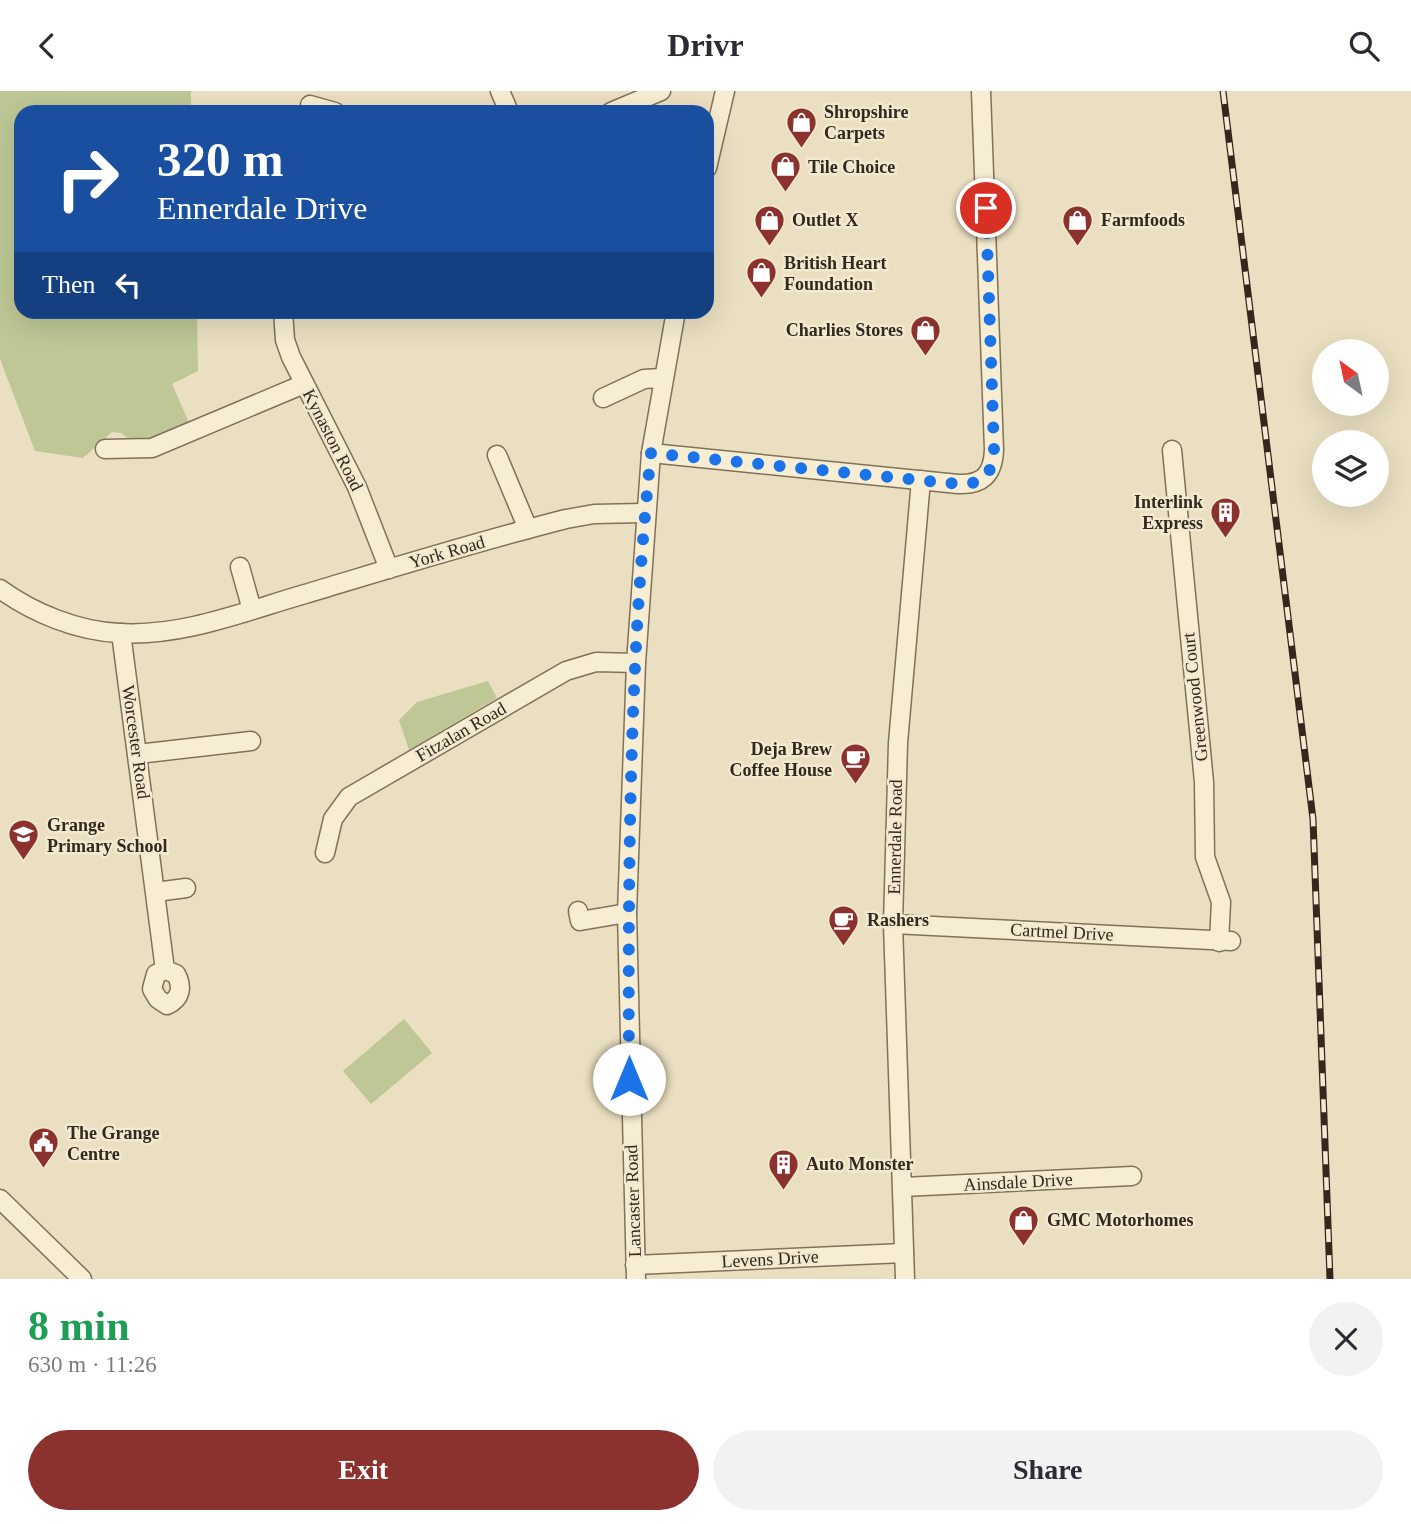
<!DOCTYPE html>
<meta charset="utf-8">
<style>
body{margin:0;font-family:"Times New Roman",serif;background:#f2f2f3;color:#2b2b33;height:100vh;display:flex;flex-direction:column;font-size:26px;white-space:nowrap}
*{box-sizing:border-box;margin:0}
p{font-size:23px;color:#7c7c81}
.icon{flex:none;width:38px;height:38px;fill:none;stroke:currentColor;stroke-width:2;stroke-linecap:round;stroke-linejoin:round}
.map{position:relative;height:1188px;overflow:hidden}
.side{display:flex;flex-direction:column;background:#fff;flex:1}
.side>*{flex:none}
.guide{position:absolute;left:14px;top:14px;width:700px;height:214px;border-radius:21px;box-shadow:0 7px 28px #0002;background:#1a4fa0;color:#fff;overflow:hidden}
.needle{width:46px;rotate:327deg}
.fabs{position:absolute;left:1312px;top:248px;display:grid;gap:14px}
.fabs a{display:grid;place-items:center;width:77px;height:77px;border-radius:50%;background:#fff;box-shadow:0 7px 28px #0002;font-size:35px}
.pin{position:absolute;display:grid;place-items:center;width:60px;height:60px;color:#fff;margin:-30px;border:4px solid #fff;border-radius:50%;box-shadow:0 2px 7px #0007}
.me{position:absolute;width:77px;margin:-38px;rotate:0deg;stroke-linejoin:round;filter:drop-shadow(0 0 5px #0008)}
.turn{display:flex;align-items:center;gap:24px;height:147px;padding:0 28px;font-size:32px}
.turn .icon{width:91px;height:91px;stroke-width:2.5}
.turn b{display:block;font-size:49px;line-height:60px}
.then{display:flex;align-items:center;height:66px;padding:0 28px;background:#0003;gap:14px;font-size:26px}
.round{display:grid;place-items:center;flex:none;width:74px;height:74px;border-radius:37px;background:#f2f2f3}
.summary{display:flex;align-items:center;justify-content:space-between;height:119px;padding:0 28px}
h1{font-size:42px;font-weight:800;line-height:52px;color:#1e9e55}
.primary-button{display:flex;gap:14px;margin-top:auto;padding:14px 28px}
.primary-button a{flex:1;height:80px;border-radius:42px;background:#8c322e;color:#fff;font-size:28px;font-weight:800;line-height:80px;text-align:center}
.primary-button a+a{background:#f2f2f3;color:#2b2b33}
header{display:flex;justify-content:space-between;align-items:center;height:91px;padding:0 28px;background:#fff;font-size:32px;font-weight:800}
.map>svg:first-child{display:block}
.green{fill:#bec795}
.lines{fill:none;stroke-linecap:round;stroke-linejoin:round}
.minor-casing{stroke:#817159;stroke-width:21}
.minor{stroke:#f6edd2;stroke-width:18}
.rail-casing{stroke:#32281d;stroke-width:7}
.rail{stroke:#f2e9cf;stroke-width:4.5;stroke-dasharray:13;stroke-linecap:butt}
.route{stroke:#1a73e8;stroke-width:12;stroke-dasharray:0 21.6}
.labels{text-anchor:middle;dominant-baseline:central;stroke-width:5;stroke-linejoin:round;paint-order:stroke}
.poi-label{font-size:18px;font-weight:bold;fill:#32281d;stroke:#f2e9cf;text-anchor:start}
.street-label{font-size:18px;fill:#32281d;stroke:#f2e9cf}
</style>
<header><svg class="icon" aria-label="back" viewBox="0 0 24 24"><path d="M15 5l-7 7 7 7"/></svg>Drivr<svg class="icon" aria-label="search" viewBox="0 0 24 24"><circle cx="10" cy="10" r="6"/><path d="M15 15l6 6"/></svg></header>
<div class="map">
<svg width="1411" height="1188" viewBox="0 0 1411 1188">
<rect width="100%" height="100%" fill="#eadfc0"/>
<g class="green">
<polygon points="0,0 191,0 191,21 21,21 21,220 197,221 198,280 172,293 190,334 139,355 121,342 112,341 83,367 35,360 0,268"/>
<polygon points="488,590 497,607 409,659 399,629 417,611"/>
<polygon points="404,928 432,962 371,1013 343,980"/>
</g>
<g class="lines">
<defs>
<g id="minor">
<polyline points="500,0 509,21"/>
<polyline points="310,14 335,21"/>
<polyline points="611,21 661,0"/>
<polyline points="707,77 725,0"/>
<polyline points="283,220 285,249 291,266 357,396 389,478"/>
<polyline points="603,307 644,288 662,287"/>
<polyline points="105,358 152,357 304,293"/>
<polyline points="1172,359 1204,691 1205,766 1221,811 1219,851"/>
<path d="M651,362l307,31c24,1 35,-9 36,-34l-13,-359"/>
<polyline points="497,364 528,438"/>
<polyline points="240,476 252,519"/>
<path d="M0,498c33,24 77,42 119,44 63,4 127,-22 186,-39 87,-26 174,-53 261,-75l28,-5 50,-1"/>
<polyline points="121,542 165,879"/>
<polyline points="138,663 251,650"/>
<polyline points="325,762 333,728 349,706 566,580 596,571 636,572"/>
<polyline points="156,801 186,797"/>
<polyline points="578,820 580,830 627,822"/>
<polyline points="893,833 1231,850"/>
<path d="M165,879l11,4c7,13 5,25 -9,31l-9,-6 -6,-10 4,-15z"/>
<polyline points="903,1096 1132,1085"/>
<polyline points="0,1108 82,1188"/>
<polyline points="635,1174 904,1162"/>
<polyline points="636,1188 627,822 636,572 651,362 676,220"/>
<polyline points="905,1188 893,833 898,652 921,389"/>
</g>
</defs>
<use href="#minor" class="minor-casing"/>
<use href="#minor" class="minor"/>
<defs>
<polyline id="rail" points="1223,0 1313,728 1330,1188"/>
</defs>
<use href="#rail" class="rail-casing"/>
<use href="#rail" class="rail"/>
</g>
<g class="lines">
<path class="route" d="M629,988c-1,-209 0,-418 22,-626l307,31c24,1 35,-9 36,-34l-8,-242"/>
</g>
<defs>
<symbol id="shop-pin" viewBox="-11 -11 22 30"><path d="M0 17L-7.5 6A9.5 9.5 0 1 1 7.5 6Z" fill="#8c322e" stroke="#f2e9cf"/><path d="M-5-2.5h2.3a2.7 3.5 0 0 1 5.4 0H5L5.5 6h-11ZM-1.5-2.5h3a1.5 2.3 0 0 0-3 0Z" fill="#fff"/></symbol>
<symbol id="building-pin" viewBox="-11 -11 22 30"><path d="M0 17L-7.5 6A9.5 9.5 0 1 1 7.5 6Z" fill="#8c322e" stroke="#f2e9cf"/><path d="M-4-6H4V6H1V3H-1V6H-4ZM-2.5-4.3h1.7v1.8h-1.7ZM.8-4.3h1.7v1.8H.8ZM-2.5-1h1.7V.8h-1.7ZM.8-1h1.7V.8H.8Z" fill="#fff"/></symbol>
<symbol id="cafe-pin" viewBox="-11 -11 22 30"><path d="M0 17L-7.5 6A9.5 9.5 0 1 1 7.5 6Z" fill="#8c322e" stroke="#f2e9cf"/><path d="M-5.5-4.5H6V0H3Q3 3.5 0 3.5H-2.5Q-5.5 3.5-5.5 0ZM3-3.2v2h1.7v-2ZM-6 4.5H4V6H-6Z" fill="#fff"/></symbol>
<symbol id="school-pin" viewBox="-11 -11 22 30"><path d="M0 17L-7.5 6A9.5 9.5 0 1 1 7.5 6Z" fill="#8c322e" stroke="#f2e9cf"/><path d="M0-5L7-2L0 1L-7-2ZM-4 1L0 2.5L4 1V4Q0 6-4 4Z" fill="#fff"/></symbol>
<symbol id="civic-pin" viewBox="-11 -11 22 30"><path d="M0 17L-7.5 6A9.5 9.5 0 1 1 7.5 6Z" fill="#8c322e" stroke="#f2e9cf"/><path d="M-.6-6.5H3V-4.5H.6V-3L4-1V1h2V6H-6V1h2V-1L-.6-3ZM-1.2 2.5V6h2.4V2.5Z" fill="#fff"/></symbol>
</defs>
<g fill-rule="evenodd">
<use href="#shop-pin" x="784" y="14" width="35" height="47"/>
<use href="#shop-pin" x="768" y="58" width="35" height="47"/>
<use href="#shop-pin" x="752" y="112" width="35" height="47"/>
<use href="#shop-pin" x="1060" y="112" width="35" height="47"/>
<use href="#shop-pin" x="744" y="164" width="35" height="47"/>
<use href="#shop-pin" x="908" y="222" width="35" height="47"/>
<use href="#building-pin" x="1208" y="404" width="35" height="47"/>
<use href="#cafe-pin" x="838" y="650" width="35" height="47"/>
<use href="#school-pin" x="6" y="726" width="35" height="47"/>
<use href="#cafe-pin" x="826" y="812" width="35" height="47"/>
<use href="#civic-pin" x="26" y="1034" width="35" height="47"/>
<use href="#building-pin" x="766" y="1056" width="35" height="47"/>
<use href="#shop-pin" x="1006" y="1112" width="35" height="47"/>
</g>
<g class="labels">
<g class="poi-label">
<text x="824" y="21">Shropshire<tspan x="824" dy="21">Carpets</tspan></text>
<text x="808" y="76">Tile Choice</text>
<text x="792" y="129">Outlet X</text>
<text x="1101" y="129">Farmfoods</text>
<text x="784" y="172">British Heart<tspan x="784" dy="21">Foundation</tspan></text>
<text x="903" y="239" text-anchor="end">Charlies Stores</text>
<text x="1203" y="411" text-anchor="end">Interlink<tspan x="1203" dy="21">Express</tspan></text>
<text x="832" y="658" text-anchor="end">Deja Brew<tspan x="832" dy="21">Coffee House</tspan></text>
<text x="47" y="734">Grange<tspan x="47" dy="21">Primary School</tspan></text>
<text x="867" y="829">Rashers</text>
<text x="67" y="1042">The Grange<tspan x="67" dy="21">Centre</tspan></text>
<text x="806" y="1073">Auto Monster</text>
<text x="1047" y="1129">GMC Motorhomes</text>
</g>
<g class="street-label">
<text transform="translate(333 349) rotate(63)">Kynaston Road</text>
<text transform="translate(447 461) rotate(-16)">York Road</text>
<text transform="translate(1195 606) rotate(-96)">Greenwood Court</text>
<text transform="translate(461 641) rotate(-30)">Fitzalan Road</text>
<text transform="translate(136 651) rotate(82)">Worcester Road</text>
<text transform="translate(895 746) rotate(-89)">Ennerdale Road</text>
<text transform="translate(1062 841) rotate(3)">Cartmel Drive</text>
<text transform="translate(1018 1091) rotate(-3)">Ainsdale Drive</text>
<text transform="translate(633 1110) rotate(-92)">Lancaster Road</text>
<text transform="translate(770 1168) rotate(-3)">Levens Drive</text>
</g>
</g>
</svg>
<div class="fabs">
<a><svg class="needle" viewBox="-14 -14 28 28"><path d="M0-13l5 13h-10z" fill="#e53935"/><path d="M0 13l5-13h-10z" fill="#7c7c81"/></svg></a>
<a><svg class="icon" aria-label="layers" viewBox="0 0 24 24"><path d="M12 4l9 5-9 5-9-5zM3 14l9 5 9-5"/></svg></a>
</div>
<div class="pin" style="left:986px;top:117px;background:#d93025"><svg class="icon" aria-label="arrive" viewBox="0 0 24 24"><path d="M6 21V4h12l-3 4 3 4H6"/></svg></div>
<svg class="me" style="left:629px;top:988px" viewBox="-20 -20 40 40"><circle r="19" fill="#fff"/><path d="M0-13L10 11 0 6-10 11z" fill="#1a73e8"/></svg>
<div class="guide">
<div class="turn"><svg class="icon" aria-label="right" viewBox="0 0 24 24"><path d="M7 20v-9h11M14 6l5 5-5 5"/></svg><div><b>320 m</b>Ennerdale Drive</div></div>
<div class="then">Then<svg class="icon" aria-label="left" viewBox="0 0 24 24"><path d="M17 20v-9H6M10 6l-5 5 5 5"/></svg></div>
</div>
</div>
<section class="side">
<div class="summary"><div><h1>8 min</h1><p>630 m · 11:26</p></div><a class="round"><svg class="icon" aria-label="close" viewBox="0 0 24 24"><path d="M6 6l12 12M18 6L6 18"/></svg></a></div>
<div class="primary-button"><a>Exit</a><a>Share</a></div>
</section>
